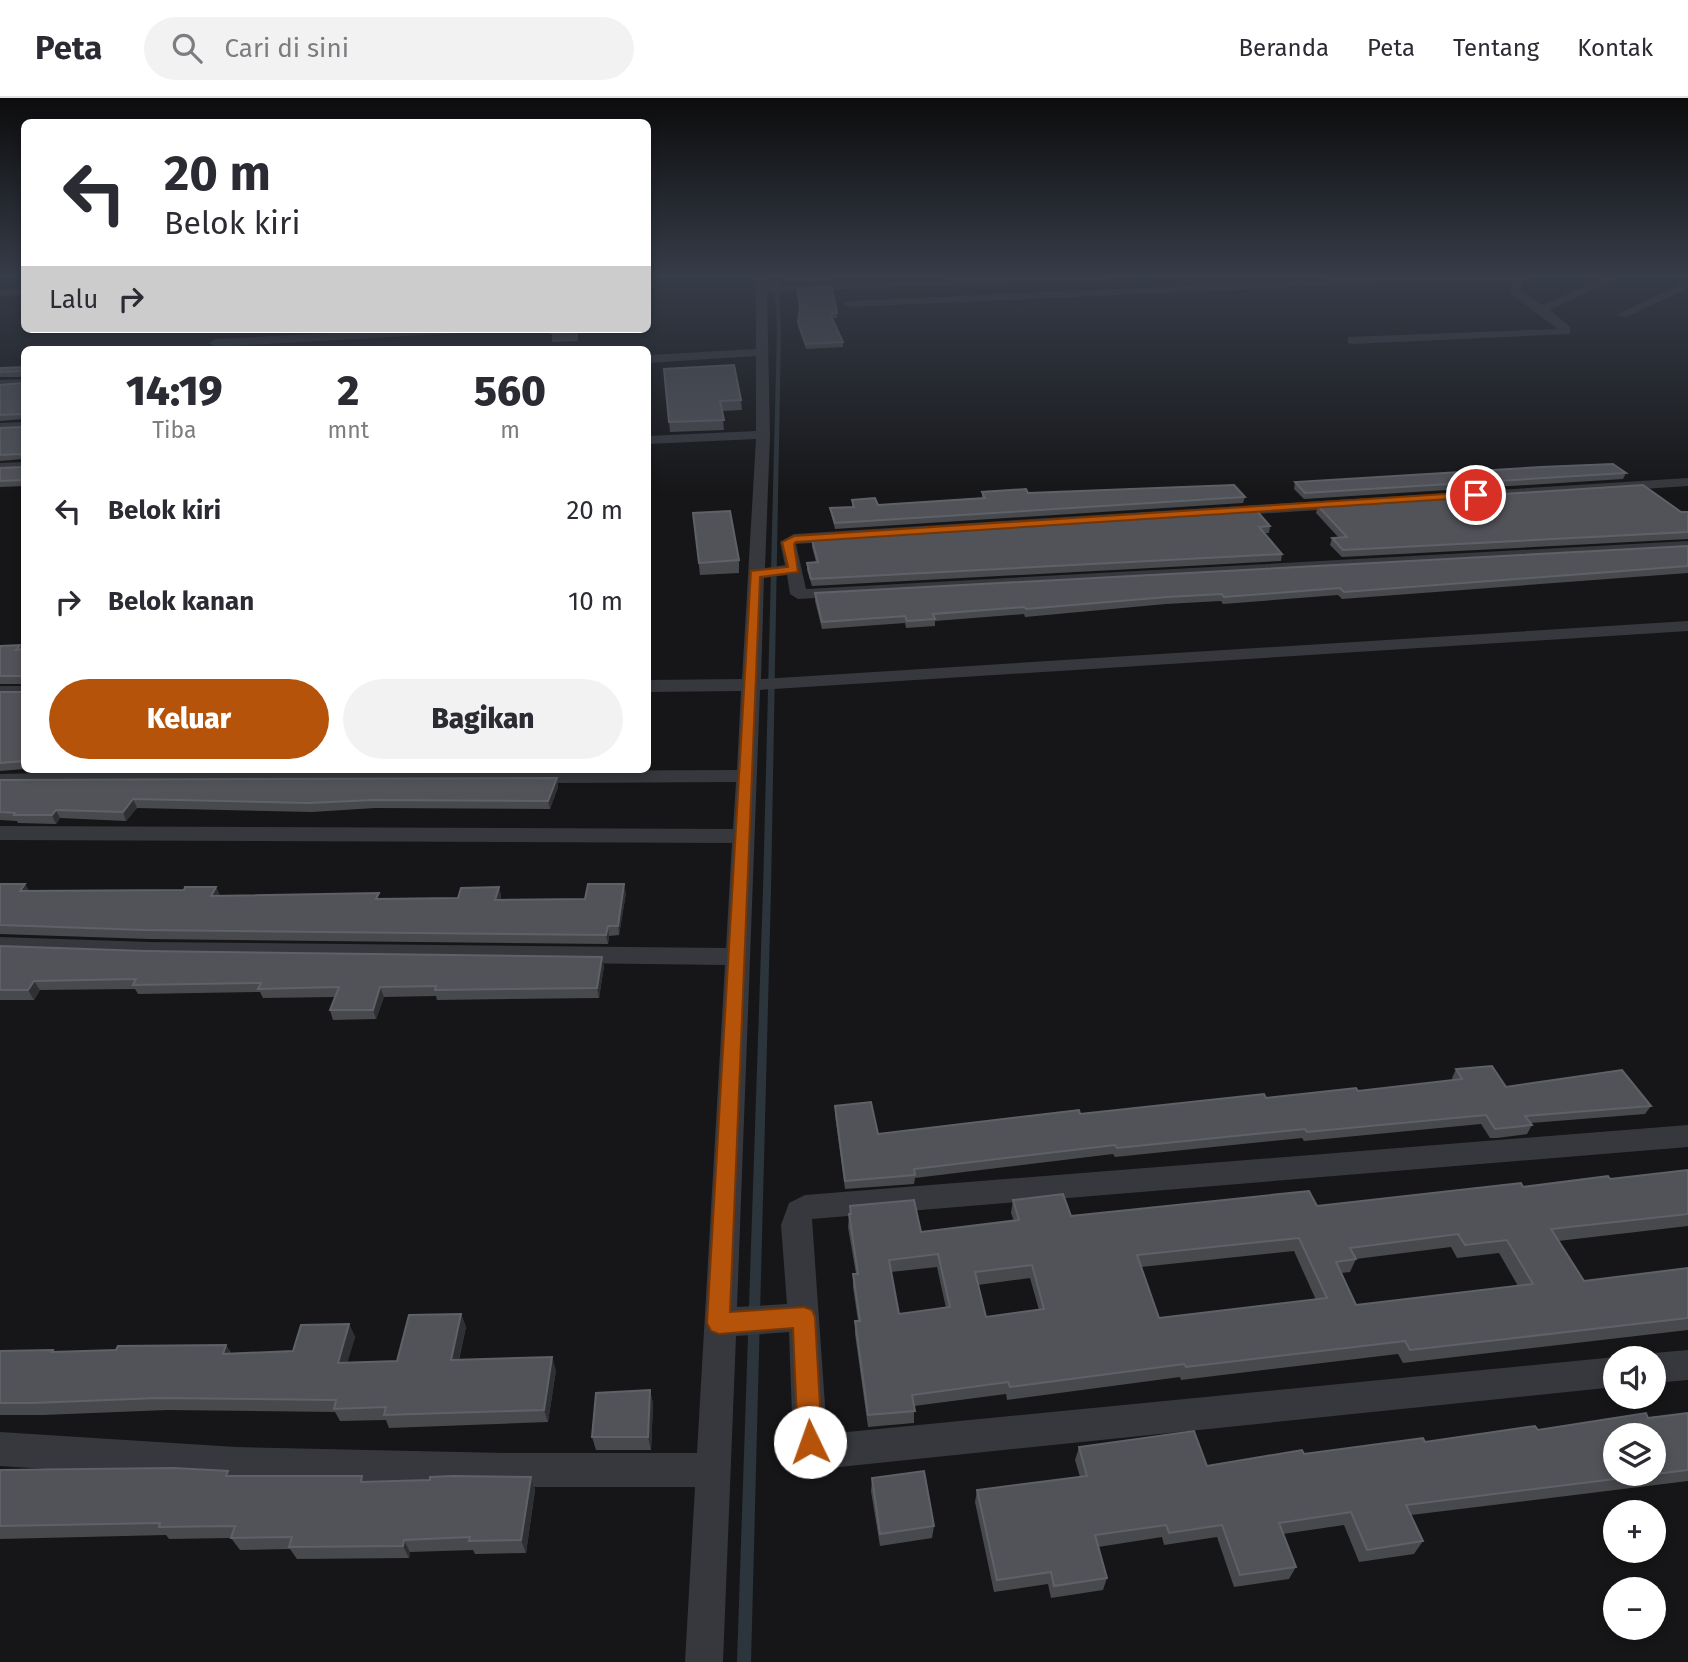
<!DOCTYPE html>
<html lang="id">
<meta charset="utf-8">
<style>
body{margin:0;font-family:"Fira Sans",sans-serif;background:#f2f2f3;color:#2b2b33;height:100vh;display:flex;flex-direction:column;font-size:26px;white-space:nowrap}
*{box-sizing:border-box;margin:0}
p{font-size:23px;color:#7c7c81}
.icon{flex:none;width:38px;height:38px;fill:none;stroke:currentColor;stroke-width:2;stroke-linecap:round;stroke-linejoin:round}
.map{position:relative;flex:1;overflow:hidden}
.side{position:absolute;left:21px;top:248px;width:630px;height:427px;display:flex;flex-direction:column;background:#fff;border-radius:10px;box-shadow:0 4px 10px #0003}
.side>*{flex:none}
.hud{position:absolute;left:21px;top:21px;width:630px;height:214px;border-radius:10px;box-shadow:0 4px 10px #0003;background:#fff;color:#2b2b33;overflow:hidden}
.tools{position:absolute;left:1603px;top:1248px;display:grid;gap:14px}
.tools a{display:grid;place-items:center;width:63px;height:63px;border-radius:50%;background:#fff;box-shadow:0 4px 10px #0003;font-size:35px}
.pin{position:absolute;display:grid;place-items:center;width:60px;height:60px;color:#fff;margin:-30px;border:4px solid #fff;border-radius:50%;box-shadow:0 2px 7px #0007}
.me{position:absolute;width:77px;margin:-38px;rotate:357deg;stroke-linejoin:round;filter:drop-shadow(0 0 5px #0008)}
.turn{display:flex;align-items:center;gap:24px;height:147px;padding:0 28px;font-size:32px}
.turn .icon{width:91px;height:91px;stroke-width:2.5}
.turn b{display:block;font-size:49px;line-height:60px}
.then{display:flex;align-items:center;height:66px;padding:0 28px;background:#0003;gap:14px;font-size:26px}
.eta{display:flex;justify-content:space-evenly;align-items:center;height:119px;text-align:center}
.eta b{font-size:42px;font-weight:800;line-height:49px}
.primary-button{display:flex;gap:14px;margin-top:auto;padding:14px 28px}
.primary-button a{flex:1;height:80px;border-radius:42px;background:#b45309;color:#fff;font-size:28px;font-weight:800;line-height:80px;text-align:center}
.primary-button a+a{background:#f2f2f3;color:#2b2b33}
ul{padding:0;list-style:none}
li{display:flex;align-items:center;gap:21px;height:91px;padding:0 28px}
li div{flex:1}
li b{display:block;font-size:26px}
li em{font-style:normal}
header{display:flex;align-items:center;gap:42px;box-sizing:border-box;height:98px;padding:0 35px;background:#fff;border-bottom:2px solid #e1e1e2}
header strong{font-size:33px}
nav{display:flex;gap:38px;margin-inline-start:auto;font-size:24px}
.search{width:490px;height:63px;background:#f2f2f3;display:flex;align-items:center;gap:18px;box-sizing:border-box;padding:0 24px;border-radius:38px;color:#7c7c81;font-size:26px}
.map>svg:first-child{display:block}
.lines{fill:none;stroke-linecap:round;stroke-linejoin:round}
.stream{fill:#2c353c;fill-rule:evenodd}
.minor{fill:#37383d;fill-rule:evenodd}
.wall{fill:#47494d;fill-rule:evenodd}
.shaded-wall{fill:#2f3033}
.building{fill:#525359;stroke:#5f6168;stroke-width:2;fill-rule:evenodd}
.route{fill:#b45309;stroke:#753606;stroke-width:2}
</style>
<header>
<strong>Peta</strong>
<div class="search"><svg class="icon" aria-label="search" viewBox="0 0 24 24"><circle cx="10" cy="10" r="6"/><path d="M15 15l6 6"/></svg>Cari di sini</div>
<nav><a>Beranda</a><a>Peta</a><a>Tentang</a><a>Kontak</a></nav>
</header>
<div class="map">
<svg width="1688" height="1564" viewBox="0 0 1688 1564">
<rect width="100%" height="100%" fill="#161618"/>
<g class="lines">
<polygon class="stream" points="774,177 778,177 781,232 771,792 751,1564 737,1564 763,792 777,232"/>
<g class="minor">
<path d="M756,177h10v11l300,-11h85l-5,3 -379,14 3,143 -5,133 20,-3 -5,-23 14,-8 894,-56v8l-892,58 10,45 882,-48v10l-890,48 -8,-5 -3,-19 -23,3 -3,101 927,-58v10l-928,59 -23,617 50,-3 -6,-79 8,-22 16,-8 883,-70v22l-876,72 15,215 788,-77 4,1h-4v29l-795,82c-14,-6 -21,-13 -27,-27l-4,-110 -53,4 -13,326h-38l10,-175h-189l-270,-6 -236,-15v-34l236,15 270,6h191l28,-488 -575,-7 -150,-5v-16l150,5 576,6 6,-105 -732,-3v-14l733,3 3,-47 -736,4v-12l40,-1 3,-3h21l-2,3 675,-3 4,-79 -93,1v-12l94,-1 14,-240 -108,5v-8l108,-5v-75l-108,7v-8l108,-6z"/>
<polygon points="1428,177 1542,177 1522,184 1521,193 1542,207 1611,177 1624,177 1550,212 1570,229 1570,236 1352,246 1348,245 1348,239 1558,231 1511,196 1511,184 1448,182 849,209 843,206 849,203"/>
<polygon points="1688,183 1688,190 1626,219 1616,217"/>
<polygon points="24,191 24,197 0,198 0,192"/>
<polygon points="412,231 484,231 478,234 215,249 209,245 215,241"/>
<polygon points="24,281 24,289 0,290 0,282"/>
<polygon points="24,324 24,332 0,333 0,325"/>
<polygon points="24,364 24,372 0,373 0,365"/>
<rect x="0" y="588" width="24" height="12"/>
<polygon points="1688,1252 1688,1282 1654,1285 1654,1260 1642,1259 1654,1255"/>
</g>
</g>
<g class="wall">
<polygon points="788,177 830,177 830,183 789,185"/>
<polygon points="797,191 837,215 837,220 832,220 843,244 843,249 806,251 798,229 800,211"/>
<polygon points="552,231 578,231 578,243 552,244"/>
<polygon points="24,269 24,388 0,389 0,370 22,369 24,366 23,361 0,363 0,330 22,329 24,326 23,321 0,323 0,287 24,285 24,279 0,279 0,270"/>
<polygon points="664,271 741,302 742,312 722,313 724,332 670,334"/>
<polygon points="1626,375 1623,381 1304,401 1294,391 1295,384"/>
<polygon points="982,394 1028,395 1245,399 1243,405 835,431 831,416 830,410 852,409 852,402 878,407 982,400"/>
<polygon points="1318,408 1688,414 1688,441 1342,459 1330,447 1332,440 1339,440 1316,415"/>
<polygon points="693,415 739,462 739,475 700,477"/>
<polygon points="1270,428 1269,435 1265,435 1282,456 1281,463 812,488 807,472 807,465 816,464 812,449 812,442"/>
<polygon points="1688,448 1688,475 1342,501 1338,497 1223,506 1221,503 1166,506 1025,519 1024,516 935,523 935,528 906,530 905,525 822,531 815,503 815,495"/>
<polygon points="20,547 22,551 24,551 24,671 0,673 0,594 22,594 22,586 0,586 0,548"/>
<polygon points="557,680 558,689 550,711 375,710 312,714 137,710 126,723 60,720 56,726 18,725 17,723 0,722 0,682"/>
<polygon points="0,786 25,786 29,793 184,792 216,789 220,798 380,801 458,800 499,789 501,798 500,802 585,801 626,795 619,837 609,838 608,846 150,841 0,836"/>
<polygon points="0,848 604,868 599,900 437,902 436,898 384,899 376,921 333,922 330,912 335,899 263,900 260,894 138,896 135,891 40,892 34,902 0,902"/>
<polygon points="1456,971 1506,989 1651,1008 1645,1016 1531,1025 1532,1027 1527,1036 1497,1040 1490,1040 1481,1026 1304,1043 1302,1040 1115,1059 1113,1056 915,1080 914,1086 845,1091 835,1017 835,1008 878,1036 1080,1016 1358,993 1453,982 1452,980"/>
<path d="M1688,1072v56l-130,15 26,40 104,-13v62l-285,33 -5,-9 -217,26 -1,-3 -173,23 -1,-6 -92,12v17l-46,4 -13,-93v-13h3l-5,-34v-13h3l-8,-47 2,-21 71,26 93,-11 -3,-8 2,-13 58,16 246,-10 293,-27zM1451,1149l6,11 42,-5 19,33 -162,19 -15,-32 9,-1 6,-13zM1294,1153l22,49 -157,18 -18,-51zM937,1169l9,41 -47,6 -8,-42zM1030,1180l9,32 -53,7 -8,-32z"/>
<polygon points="461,1216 466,1229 459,1262 556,1272 548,1324 389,1330 386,1322 340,1323 335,1314 167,1312 43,1317 0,1317 0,1253 55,1254 226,1247 231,1255 293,1253 349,1226 355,1239 347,1264 397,1263"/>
<polygon points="650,1292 653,1306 651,1352 596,1352 592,1339"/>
<polygon points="1688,1315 1688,1383 1411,1417 1423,1443 1414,1456 1359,1464 1344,1427 1283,1436 1296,1469 1289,1481 1234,1489 1217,1439 1164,1447 1162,1439 1098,1449 1107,1480 1103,1492 1051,1500 1048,1486 994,1494 975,1404 977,1392 1080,1379 1075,1362 1079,1349 1207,1368 1304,1356 1425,1344"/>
<polygon points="0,1372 231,1378 366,1384 531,1379 535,1392 526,1455 475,1456 473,1452 410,1454 409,1460 297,1461 290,1451 240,1452 231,1440 169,1441 166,1437 0,1441"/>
<polygon points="872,1380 934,1428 932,1440 880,1448 871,1393"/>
</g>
<g class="shaded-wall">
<polygon points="557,680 558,689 550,711 548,703"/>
<polygon points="133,701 137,710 126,723 123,714"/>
<polygon points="56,712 60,720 56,726 52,717"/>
<polygon points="25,786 30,795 20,793"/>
<polygon points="624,786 626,795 619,837 618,828"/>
<polygon points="216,789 220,798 211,798"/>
<polygon points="499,789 501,798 498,811 495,802"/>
<polygon points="608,828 609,838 608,846 606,837"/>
<polygon points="602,859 604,868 599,900 597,890"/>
<polygon points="34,883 40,892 34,902 28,892"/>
<polygon points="380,889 384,899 376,921 373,912"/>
<polygon points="461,1216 466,1229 456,1274 451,1262"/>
<polygon points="349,1226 355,1239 344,1277 338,1265"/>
<polygon points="226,1247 233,1260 223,1256"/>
<polygon points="552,1259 556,1272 548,1324 544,1312"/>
<polygon points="650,1292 653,1306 651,1352 648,1339"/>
<polygon points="531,1379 535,1392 526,1455 521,1442"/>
<polygon points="404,1442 410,1454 409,1460 403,1448"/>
</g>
<g class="building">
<polygon points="832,190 837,215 830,216 843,244 806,246 798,224 800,209 797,191"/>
<polygon points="552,231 577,231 577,234 551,235"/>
<polygon points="734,267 741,302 720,303 724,322 669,324 664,271"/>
<polygon points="24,269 24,382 0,383 0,370 22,369 24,366 21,356 0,357 0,330 22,329 24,326 22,316 0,317 0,287 24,285 24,276 22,273 0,274 0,270"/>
<polygon points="1613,366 1626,375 1305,395 1295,384 1541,369"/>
<polygon points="1234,387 1245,399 835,425 830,410 854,409 852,402 875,400 878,407 985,400 982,394 1026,391 1028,395"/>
<polygon points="1643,387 1681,414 1688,414 1688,434 1343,452 1332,440 1347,439 1318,408"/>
<polygon points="1256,412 1270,428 1259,429 1282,456 811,481 807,465 818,464 812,442 839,439"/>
<polygon points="730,413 739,462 699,465 693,415"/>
<polygon points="1688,448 1688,468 1344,494 1340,490 1224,499 1222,496 1167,499 1026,511 1024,509 933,516 935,521 907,523 905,518 822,524 815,495"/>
<polygon points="20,547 16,552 24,551 24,663 0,665 0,594 22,594 22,578 0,578 0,548"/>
<polygon points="557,680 548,703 373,702 309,705 133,701 123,714 56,712 52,717 14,717 15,715 0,714 0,682"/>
<polygon points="0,786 25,786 20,793 184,792 185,789 216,789 211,798 379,795 376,801 458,800 461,790 499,789 495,802 585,801 588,786 624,786 618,828 608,828 606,837 145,832 0,827"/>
<polygon points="0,848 145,853 602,859 597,890 435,892 436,888 380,889 373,912 330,912 339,889 258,891 261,885 133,887 136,881 34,883 28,892 0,892"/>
<polygon points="1492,968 1506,989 1622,972 1651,1008 1525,1018 1532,1027 1495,1031 1486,1017 1307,1034 1305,1031 1117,1050 1115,1047 914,1071 915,1077 845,1083 835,1008 871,1004 878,1036 1079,1012 1080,1016 1264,996 1266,1000 1356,990 1358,993 1462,981 1456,971"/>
<path d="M1688,1072v44l-137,15 33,52 104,-13v50l-278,32 -5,-9 -219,26 -2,-3 -174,23 -2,-5 -96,13 3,16 -47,4 -13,-94h5l-7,-47h5l-9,-60h2l-1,-8 64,-6 7,32 98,-12 -6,-20 50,-6 8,22 238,-25 8,15 204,-23 2,4 85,-11 2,3zM1458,1136l7,11 42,-5 26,44 -177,21 -20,-43 20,-3 -6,-11zM1299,1140l28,60 -168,20 -22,-63zM938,1156l12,53 -51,7 -10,-54zM1032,1167l12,44 -58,8 -11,-45z"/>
<polygon points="461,1216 451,1262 552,1259 544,1312 384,1317 386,1309 334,1311 336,1302 158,1300 33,1305 0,1305 0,1253 53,1252 52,1254 116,1252 118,1248 226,1247 223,1256 293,1253 301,1227 349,1226 338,1265 397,1263 409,1217"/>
<polygon points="650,1292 648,1339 592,1339 596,1295"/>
<path d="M1646,1315l2,5 40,-5v57l-282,35 17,36 -56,9 -16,-38 -72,11 17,44 -56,8 -18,-50 -53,8 -3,-8 -71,10 12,43 -53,8 -3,-14 -54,8 -20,-90 110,-14 -8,-29 115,-16 13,35 95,-16 2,4 119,-16 2,4 110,-16 3,4zM1615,1337h39v39h-39z"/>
<polygon points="173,1370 228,1373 226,1378 362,1378 361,1384 430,1382 430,1379 453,1378 531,1379 521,1442 469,1443 470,1439 404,1442 403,1448 289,1449 292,1439 231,1440 235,1428 159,1429 160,1425 0,1428 0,1372"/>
<polygon points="924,1373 934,1428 880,1436 872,1380"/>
</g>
<linearGradient id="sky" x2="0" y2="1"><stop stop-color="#0c0c0d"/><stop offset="0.45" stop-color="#363c48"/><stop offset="1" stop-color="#363c48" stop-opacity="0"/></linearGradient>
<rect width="1688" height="396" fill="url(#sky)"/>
<polygon class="route" points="1476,394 1482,397 1480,399 796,444 794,446 798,474 760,479 730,1214 804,1209 812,1212 815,1219 822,1344 819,1352 810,1356 802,1352 798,1344 793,1230 719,1236 711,1233 707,1225 751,473 788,469 782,444 794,438"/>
</svg>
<div class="tools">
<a><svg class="icon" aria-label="sound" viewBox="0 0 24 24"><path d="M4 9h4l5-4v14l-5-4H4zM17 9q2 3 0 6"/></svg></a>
<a><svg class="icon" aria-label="layers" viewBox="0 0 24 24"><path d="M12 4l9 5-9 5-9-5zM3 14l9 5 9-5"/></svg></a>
<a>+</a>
<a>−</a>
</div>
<div class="pin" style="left:1476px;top:397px;background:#d93025"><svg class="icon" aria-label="arrive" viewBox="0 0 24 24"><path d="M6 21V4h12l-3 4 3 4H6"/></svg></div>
<svg class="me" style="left:810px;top:1344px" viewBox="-20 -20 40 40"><circle r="19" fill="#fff"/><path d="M0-13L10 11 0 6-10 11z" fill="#b45309"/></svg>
<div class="hud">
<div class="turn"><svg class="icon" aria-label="left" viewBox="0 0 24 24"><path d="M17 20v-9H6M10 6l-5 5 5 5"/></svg><div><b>20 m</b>Belok kiri</div></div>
<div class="then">Lalu<svg class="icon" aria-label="right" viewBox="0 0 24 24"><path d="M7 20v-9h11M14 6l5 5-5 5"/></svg></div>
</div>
<section class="side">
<div class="eta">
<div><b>14:19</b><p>Tiba</p></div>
<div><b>2</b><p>mnt</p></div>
<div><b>560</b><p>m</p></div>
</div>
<ul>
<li><svg class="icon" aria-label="left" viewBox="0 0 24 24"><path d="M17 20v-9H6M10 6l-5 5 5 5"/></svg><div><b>Belok kiri</b></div><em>20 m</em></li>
<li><svg class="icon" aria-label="right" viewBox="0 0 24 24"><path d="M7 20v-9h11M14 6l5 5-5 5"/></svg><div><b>Belok kanan</b></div><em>10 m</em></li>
</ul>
<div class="primary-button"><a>Keluar</a><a>Bagikan</a></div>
</section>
</div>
